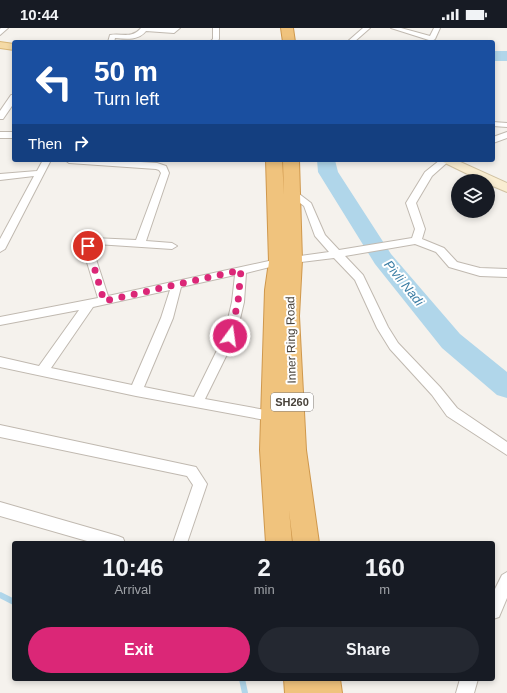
<!DOCTYPE html>
<style>
body{margin:0;font-family:Arial,sans-serif;background:#242831;color:#f1f3f6;height:100vh;display:flex;flex-direction:column;font-size:15px;white-space:nowrap}
*{box-sizing:border-box;margin:0}
p{font-size:13px;color:#9ea1a6}
.icon{flex:none;width:22px;height:22px;fill:none;stroke:currentColor;stroke-width:2;stroke-linecap:round;stroke-linejoin:round}
.map{position:relative;flex:1;overflow:hidden}
.sheet{position:absolute;left:12px;top:513px;width:483px;height:140px;display:flex;flex-direction:column;background:#171b24;border-radius:4px;box-shadow:0 2px 6px #0003}
.sheet>*{flex:none}
.banner{position:absolute;left:12px;top:12px;width:483px;height:122px;border-radius:4px;box-shadow:0 2px 6px #0003;background:#1a4fa0;color:#fff;overflow:hidden}
.tools{position:absolute;left:451px;top:146px;display:grid;gap:8px}
.tools a{display:grid;place-items:center;width:44px;height:44px;border-radius:50%;background:#171b24;box-shadow:0 2px 6px #0003;font-size:20px}
.pin{position:absolute;display:grid;place-items:center;width:34px;height:34px;color:#fff;margin:-17px;border:2px solid #fff;border-radius:50%;box-shadow:0 1px 4px #0007}
.me{position:absolute;width:44px;margin:-22px;rotate:14deg;stroke-linejoin:round;filter:drop-shadow(0 0 3px #0008)}
.turn{display:flex;align-items:center;gap:14px;height:84px;padding:0 16px;font-size:18px}
.turn .icon{width:52px;height:52px;stroke-width:2.5}
.turn b{display:block;font-size:28px;line-height:34px}
.then{display:flex;align-items:center;height:38px;padding:0 16px;background:#0003;gap:8px;font-size:15px}
.eta{display:flex;justify-content:space-evenly;align-items:center;height:68px;text-align:center}
.eta b{font-size:24px;font-weight:600;line-height:28px}
.cta{display:flex;gap:8px;margin-top:auto;padding:8px 16px}
.cta a{flex:1;height:46px;border-radius:24px;background:#db2777;color:#fff;font-size:16px;font-weight:600;line-height:46px;text-align:center}
.cta a+a{background:#242831;color:#f1f3f6}
.status{display:flex;justify-content:space-between;align-items:center;height:28px;padding:0 20px;background:#171b24;direction:ltr}
.status svg{height:11px;fill:currentColor}
.map>svg:first-child{display:block}
.lines{fill:none;stroke-linecap:round;stroke-linejoin:round}
.stream{stroke:#b0d6ea;stroke-width:6}
.river{fill:#b0d6ea;fill-rule:evenodd}
.street-casing{stroke:#c0b9b0;stroke-width:2}
.secondary-casing{stroke:#d0c1a1;stroke-width:2}
.primary-casing{stroke:#d9b677;stroke-width:2}
.highway-casing{stroke:#cf984d;stroke-width:2}
.street{fill:#fff;fill-rule:evenodd}
.secondary{fill:#faeed2;fill-rule:evenodd}
.primary{fill:#f5daa6;fill-rule:evenodd}
.highway{fill:#f0c37d;fill-rule:evenodd}
.route{stroke:#db2777;stroke-width:7;stroke-dasharray:0 12.6}
.labels{text-anchor:middle;dominant-baseline:central;stroke-width:4;stroke-linejoin:round;paint-order:stroke}
.shield{fill:#fff;stroke:#807b76;stroke-width:1}
.shield-label{font-size:11px;font-weight:bold;fill:#49433b}
.street-label{font-size:12px;fill:#49433b;stroke:#fff}
.water-label{font-size:13px;font-style:italic;fill:#3b7da4;stroke:#fff}
</style>
<div class="status"><b>10:44</b><svg viewBox="0 0 49 12"><path d="M0 12V9h3v3zM5 12V6h3v6zM10 12V3h3v9zM15 12V0h3v12zM26 1h20v11H26zM47 4h2v5h-2z"/></svg></div>
<div class="map">
<svg width="507" height="665" viewBox="0 0 507 665">
<rect width="100%" height="100%" fill="#f5f2ed"/>
<g class="lines">
<g class="stream">
<polyline points="0,567 14,574"/>
<polyline points="242,651 245,665"/>
</g>
<g class="river">
<rect x="493" y="23" width="14" height="10"/>
<polygon points="317,132 335,132 338,144 391,226 460,306 507,344 507,370 497,367 442,320 375,236 318,144"/>
</g>
<defs>
<g id="street">
<polygon points="1,0 8,0 0,7 0,1"/>
<path d="M141,0h39l-6,5 -28,-2c-8,10 -20,8 -31,7l-1,4h-6l2,-7c12,-2 22,4 31,-7z"/>
<polygon points="213,0 219,0 219,11 217,14 210,14 213,11"/>
<polygon points="363,0 370,0 354,14 347,14"/>
<polygon points="391,0 401,0 430,8 434,0 440,0 435,11 432,13"/>
<polygon points="11,67 14,67 14,75 3,91 0,91 0,83"/>
<polygon points="493,94 507,95 507,99 493,98"/>
<rect x="0" y="104" width="14" height="6"/>
<polygon points="507,104 507,110 493,115 493,109"/>
<polygon points="43,132 51,132 5,221 0,224 0,211 34,148 0,152 0,146 37,143"/>
<path d="M65,132h43l49,3 9,3 3,7 -23,68 26,2 5,3 -5,3 -76,-5 -4,3 16,49 170,-37 4,1 1,2 -1,2 -36,9 -2,29 -8,34 -31,63 71,13 5,1 1,4 -1,4 -5,1 -140,-26 -136,-29v-10l39,9 40,-56 -79,15v-8l98,-19 -16,-52 8,-7 4,-1 42,2 25,-67 -2,-3 -3,-1 -87,-6zM235,247l-3,27 -8,34 -30,61 -50,-10 29,-69 8,-31zM170,262l-9,28 -29,67 -81,-17 42,-61z"/>
<polygon points="440,132 450,132 432,148 416,175 425,201 422,211 444,220 457,234 480,240 507,241 507,249 480,248 449,239 436,224 415,216 345,228 363,247 388,299 398,315 440,359 457,380 507,414 507,427 447,388 432,367 390,321 377,300 355,252 334,230 293,235 288,232 293,229 329,224 315,208 304,178 288,166 286,164 288,162 294,162 311,175 325,207 339,222 412,210 415,201 406,175 425,144"/>
<polygon points="0,397 196,439 207,456 187,515 173,515 193,457 187,448 0,409"/>
<polygon points="0,474 118,508 123,510 125,515 94,515 0,488"/>
<polygon points="507,544 507,570 499,589 493,591 493,565 502,547"/>
<polygon points="460,651 478,651 474,665 456,665"/>
</g>
<polygon id="secondary" points="441,132 456,132 507,155 507,164 488,156 488,153 482,153 443,134"/>
<polygon id="primary" points="0,14 14,16 14,22 0,20"/>
<g id="highway">
<polygon points="281,0 293,0 295,14 283,14"/>
<polygon points="266,132 282,132 284,167 283,132 299,132 302,232 299,288 306,422 319,515 293,515 289,482 292,515 266,515 260,422 265,262 269,234"/>
<polygon points="284,651 340,651 342,665 285,665"/>
</g>
</defs>
<use href="#street" class="street-casing"/>
<use href="#secondary" class="secondary-casing"/>
<use href="#primary" class="primary-casing"/>
<use href="#highway" class="highway-casing"/>
<use href="#street" class="street"/>
<use href="#secondary" class="secondary"/>
<use href="#primary" class="primary"/>
<use href="#highway" class="highway"/>
</g>
<g class="lines">
<polyline class="route" points="88,218 104,273 241,242 238,274 230,308"/>
</g>
<g class="labels">
<rect class="shield" x="271" y="365" width="42" height="18" rx="3"/>
<g class="shield-label">
<text x="292" y="374">SH260</text>
</g>
<g class="street-label">
<text transform="translate(291 312) rotate(-91)">Inner Ring Road</text>
</g>
<g class="water-label">
<text transform="translate(404 255) rotate(51)">Pivli Nadi</text>
</g>
</g>
</svg>
<div class="tools">
<a><svg class="icon" aria-label="layers" viewBox="0 0 24 24"><path d="M12 4l9 5-9 5-9-5zM3 14l9 5 9-5"/></svg></a>
</div>
<div class="pin" style="left:88px;top:218px;background:#d93025"><svg class="icon" aria-label="arrive" viewBox="0 0 24 24"><path d="M6 21V4h12l-3 4 3 4H6"/></svg></div>
<svg class="me" style="left:230px;top:308px" viewBox="-20 -20 40 40"><circle r="17" fill="#db2777" stroke="#fff" stroke-width="3"/><path d="M0-11L8 9 0 5-8 9z" fill="#fff"/></svg>
<div class="banner">
<div class="turn"><svg class="icon" aria-label="left" viewBox="0 0 24 24"><path d="M17 20v-9H6M10 6l-5 5 5 5"/></svg><div><b>50 m</b>Turn left</div></div>
<div class="then">Then<svg class="icon" aria-label="right" viewBox="0 0 24 24"><path d="M7 20v-9h11M14 6l5 5-5 5"/></svg></div>
</div>
<section class="sheet">
<div class="eta">
<div><b>10:46</b><p>Arrival</p></div>
<div><b>2</b><p>min</p></div>
<div><b>160</b><p>m</p></div>
</div>
<div class="cta"><a>Exit</a><a>Share</a></div>
</section>
</div>
